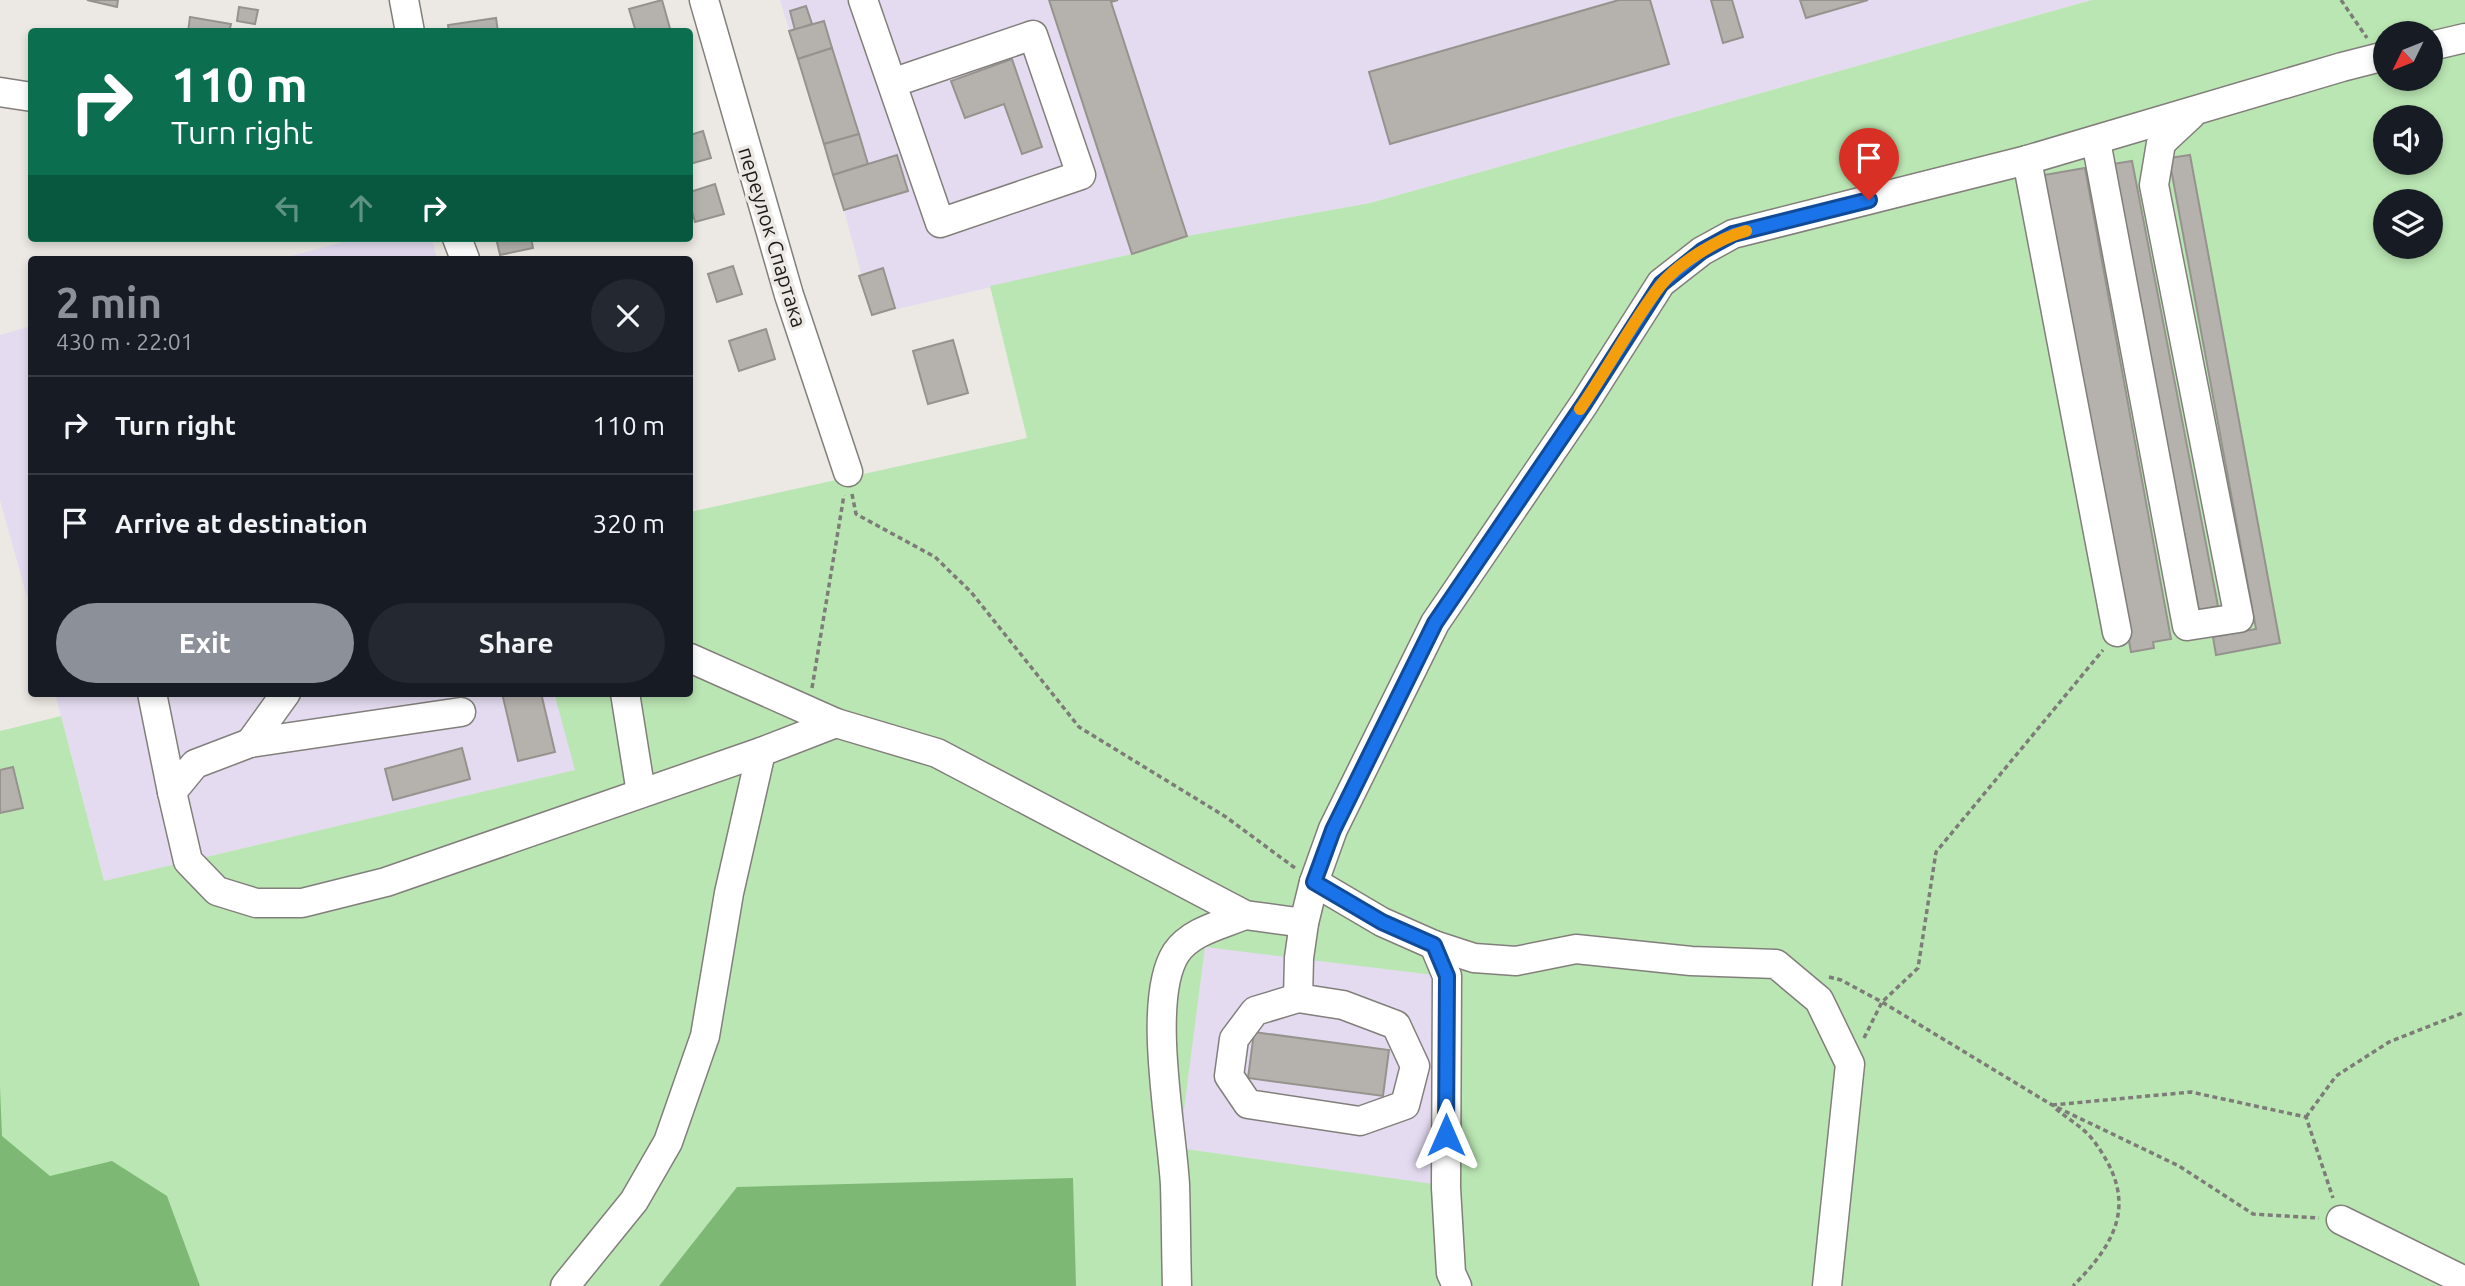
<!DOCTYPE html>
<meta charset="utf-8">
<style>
body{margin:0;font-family:Ubuntu,sans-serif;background:#242831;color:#f1f3f6;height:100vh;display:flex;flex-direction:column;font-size:26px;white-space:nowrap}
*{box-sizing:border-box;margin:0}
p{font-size:23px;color:#9ea1a6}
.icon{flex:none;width:38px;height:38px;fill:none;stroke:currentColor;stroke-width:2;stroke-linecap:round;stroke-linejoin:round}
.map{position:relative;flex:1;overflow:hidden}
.sheet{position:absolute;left:28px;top:256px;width:665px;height:441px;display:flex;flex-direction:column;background:#171b24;border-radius:7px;box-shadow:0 4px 10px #0003}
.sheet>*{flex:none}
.guide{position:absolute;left:28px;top:28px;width:665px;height:214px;border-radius:7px;box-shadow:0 4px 10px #0003;background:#0b6e4f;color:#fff;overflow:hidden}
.needle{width:46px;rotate:227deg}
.fabs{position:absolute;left:2373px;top:21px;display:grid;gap:14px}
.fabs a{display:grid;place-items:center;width:70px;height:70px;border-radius:50%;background:#171b24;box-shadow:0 4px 10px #0003;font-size:35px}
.pin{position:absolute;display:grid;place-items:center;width:60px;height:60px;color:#fff;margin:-72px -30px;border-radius:50% 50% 50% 0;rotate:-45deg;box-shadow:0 0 7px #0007}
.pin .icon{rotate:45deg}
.me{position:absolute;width:77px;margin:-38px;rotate:0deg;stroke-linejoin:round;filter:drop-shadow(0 0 5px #0008)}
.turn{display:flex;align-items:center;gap:24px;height:147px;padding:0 28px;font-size:32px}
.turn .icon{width:91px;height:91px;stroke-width:2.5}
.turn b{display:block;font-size:49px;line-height:60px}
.lanes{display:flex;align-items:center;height:66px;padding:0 28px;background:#0003;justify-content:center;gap:35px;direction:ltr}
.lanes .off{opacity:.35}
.round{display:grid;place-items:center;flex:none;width:74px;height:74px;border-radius:37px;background:#242831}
.head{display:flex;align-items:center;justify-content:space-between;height:119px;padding:0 28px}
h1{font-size:42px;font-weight:700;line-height:52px;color:#8c9099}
.primary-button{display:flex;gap:14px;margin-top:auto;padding:14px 28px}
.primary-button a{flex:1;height:80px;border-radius:42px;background:#8c9099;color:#fff;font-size:28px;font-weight:700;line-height:80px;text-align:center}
.primary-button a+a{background:#242831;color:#f1f3f6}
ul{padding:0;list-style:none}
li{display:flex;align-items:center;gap:21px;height:98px;padding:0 28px;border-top:2px solid #363941}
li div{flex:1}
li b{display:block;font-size:26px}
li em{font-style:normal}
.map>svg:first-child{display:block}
.industrial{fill:#e4dbf0}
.green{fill:#bae6b3;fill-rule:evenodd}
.forest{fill:#7db975}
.building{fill:#b5b2ae;stroke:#96938e;stroke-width:2}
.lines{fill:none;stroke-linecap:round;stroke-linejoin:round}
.minor-casing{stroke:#827f7b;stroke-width:31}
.path{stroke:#7e7c79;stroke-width:3.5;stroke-dasharray:5 3.5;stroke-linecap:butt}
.minor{stroke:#fff;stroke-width:28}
.route-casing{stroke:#114b97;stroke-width:18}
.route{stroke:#1a73e8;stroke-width:12}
.slow{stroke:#f59e0b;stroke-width:12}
.labels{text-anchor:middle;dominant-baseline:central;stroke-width:7;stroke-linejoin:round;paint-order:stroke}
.street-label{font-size:21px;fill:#1d1c1a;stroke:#ece9e4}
</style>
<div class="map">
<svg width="2465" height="1286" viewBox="0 0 2465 1286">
<rect width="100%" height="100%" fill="#ece9e4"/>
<g class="industrial">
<polygon points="780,0 2092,0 1370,203 1187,236 1132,254 872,315 844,210"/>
<polygon points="358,238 432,238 437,259 280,259"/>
<polygon points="31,326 32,326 31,611 0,500 0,335"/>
<polygon points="55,693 554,693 576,770 104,881"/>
<polygon points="1205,946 1442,976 1434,1185 1178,1148"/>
</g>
<path class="green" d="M2092,0h373v1286h-2465v-555l61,-15 43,165 471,-111 -21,-77h136v-181l337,-74 -37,-152 142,-32 55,-18 183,-33zM2385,33h46v46h-46zM2385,117h46v46h-46zM2385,201h46v46h-46zM1205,947l237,29 -9,208 -254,-36z"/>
<g class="forest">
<polygon points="0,1087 2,1136 50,1176 112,1161 167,1196 200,1286 0,1286"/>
<polygon points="1073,1178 1076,1286 659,1286 737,1187"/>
</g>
<g class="building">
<polygon points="87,0 118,0 117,7"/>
<polygon points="662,0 671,32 636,32 629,9"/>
<polygon points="1049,0 1118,0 1111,2 1187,236 1132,254"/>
<polygon points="1619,0 1650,0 1669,64 1390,144 1369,72"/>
<polygon points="1711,0 1732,0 1743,37 1723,43"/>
<polygon points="1800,0 1868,0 1806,18"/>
<polygon points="806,6 812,24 795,30 790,11"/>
<polygon points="239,7 258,10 255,24 237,21"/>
<polygon points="190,17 231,24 229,32 188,32"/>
<polygon points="496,18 498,32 449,32 448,25"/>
<polygon points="824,21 832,48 798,59 789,31"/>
<polygon points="832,48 859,134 824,144 798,59"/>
<polygon points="1012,59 1042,147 1022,154 1004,104 965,118 951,81"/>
<polygon points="703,131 711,158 690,164 690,135"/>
<polygon points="859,134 868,164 833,175 824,144"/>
<polygon points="897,155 908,191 844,210 833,175"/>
<polygon points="2190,155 2280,643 2216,655 2213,637 2256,629 2169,158"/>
<polygon points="2132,161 2218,606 2199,610 2113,164"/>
<polygon points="2085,168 2171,639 2153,642 2154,648 2131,652 2044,175"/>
<polygon points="715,184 724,214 695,222 690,204 690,192"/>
<polygon points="496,238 531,238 533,248 500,255"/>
<polygon points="733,266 742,294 717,302 708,274"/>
<polygon points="883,268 895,308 872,315 859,276"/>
<polygon points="766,329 775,359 739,371 729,341"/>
<polygon points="953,340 968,393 928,404 913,351"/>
<polygon points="502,693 541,693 555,752 518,761"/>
<polygon points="462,748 470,779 393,800 385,769"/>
<polygon points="13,767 23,808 0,813 0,770"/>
<polygon points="1254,1032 1389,1050 1383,1096 1248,1078"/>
</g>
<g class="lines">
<defs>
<g id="minor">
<polyline points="404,0 410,32"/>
<polyline points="704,0 789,295 848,472"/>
<polyline points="863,0 940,223 1081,175 1033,35 892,83"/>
<polyline points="2431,46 2465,38"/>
<polyline points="0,92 32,97"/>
<polyline points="2096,141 2187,626 2239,618 2154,185 2161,143 2191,115"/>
<polyline points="2027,160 2117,632"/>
<polyline points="457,238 465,259"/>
<polyline points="690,658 836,723"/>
<polyline points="152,693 172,792"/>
<polyline points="625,693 641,793"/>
<polyline points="461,712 250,743 195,764 172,792 188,861 217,891 256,903 302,903 386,882 761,752 836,723 937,753 1245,915 1304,923 1314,882 1333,829 1435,623 1584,404 1661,283 1702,251 1733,234 2027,160 2342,67 2385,56"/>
<polyline points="250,743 286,693"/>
<polyline points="1314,882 1382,922 1434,945 1447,976 1446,1188 1451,1273 1457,1286"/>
<polyline points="1434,945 1474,958 1516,961 1576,949 1691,961 1776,964 1819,1000 1850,1064 1827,1286"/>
<polygon points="1298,998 1343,1005 1396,1025 1415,1066 1405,1105 1360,1121 1248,1104 1229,1076 1234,1039 1255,1011"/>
<polyline points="1298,998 1299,958 1304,923"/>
<polyline points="2341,1220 2465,1281"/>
<polyline points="565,1286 634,1201 668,1142 705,1036 729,893 761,752"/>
<path d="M1177,1286c-1,-34 -1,-68 -2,-101 -3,-57 -29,-185 1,-232 15,-22 45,-28 69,-38"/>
</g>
</defs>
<use href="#minor" class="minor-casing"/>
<g class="path">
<polyline points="2341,0 2367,38"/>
<polyline points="852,494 856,514 935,557 971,592 1079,727 1226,817 1295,868"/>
<polyline points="812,688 844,495"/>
<polyline points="1829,977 1841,980 1882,1002 2052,1105 2179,1166 2253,1214 2319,1218"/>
<polyline points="1864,1038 1882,1002 1918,968 1936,852 2103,650"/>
<polyline points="2052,1105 2191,1092 2306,1117 2333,1198"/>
<path d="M2056,1109c12,10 28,19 37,31 45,59 27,99 -20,146"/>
<polyline points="2306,1117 2336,1076 2389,1042 2465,1012"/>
</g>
<use href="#minor" class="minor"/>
</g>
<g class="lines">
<defs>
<polyline id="route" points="1446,1135 1447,976 1434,945 1382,922 1314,882 1333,830 1435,623 1584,404 1661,284 1702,251 1733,234 1869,200"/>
</defs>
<use href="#route" class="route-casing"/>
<use href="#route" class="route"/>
<path class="slow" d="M1580,409c28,-40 51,-85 80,-123 17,-22 59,-48 86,-55"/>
</g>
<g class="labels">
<g class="street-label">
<text transform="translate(773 237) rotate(73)">переулок Спартака</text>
</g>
</g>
</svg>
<div class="fabs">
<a><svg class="needle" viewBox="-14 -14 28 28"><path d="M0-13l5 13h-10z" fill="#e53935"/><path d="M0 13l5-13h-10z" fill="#9ea1a6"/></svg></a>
<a><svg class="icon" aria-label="sound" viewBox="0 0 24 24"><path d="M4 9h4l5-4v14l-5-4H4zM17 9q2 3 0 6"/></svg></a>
<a><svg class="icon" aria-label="layers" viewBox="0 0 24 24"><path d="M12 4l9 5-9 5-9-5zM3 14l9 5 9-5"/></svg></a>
</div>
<div class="pin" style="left:1869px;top:200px;background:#d93025"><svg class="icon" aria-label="arrive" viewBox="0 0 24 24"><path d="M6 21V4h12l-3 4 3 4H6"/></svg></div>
<svg class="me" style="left:1446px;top:1135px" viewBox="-20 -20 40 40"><path d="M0-17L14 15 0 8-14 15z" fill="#1a73e8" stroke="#fff" stroke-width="4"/></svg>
<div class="guide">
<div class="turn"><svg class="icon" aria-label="right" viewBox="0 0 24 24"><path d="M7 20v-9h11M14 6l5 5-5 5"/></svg><div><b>110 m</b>Turn right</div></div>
<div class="lanes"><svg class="icon off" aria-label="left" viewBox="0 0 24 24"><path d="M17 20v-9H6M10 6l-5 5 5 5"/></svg><svg class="icon off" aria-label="ahead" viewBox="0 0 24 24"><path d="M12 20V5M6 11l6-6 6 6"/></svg><svg class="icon" aria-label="right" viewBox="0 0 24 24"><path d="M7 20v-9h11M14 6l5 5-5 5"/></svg></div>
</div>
<section class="sheet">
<div class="head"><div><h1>2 min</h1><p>430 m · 22:01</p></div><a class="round"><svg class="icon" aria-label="close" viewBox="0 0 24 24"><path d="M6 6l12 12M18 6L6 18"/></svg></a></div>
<ul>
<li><svg class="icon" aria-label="right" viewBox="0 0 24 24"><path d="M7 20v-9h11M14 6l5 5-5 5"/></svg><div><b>Turn right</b></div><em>110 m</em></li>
<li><svg class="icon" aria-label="arrive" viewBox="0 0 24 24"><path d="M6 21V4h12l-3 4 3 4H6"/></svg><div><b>Arrive at destination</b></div><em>320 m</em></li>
</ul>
<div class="primary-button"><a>Exit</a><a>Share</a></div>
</section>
</div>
